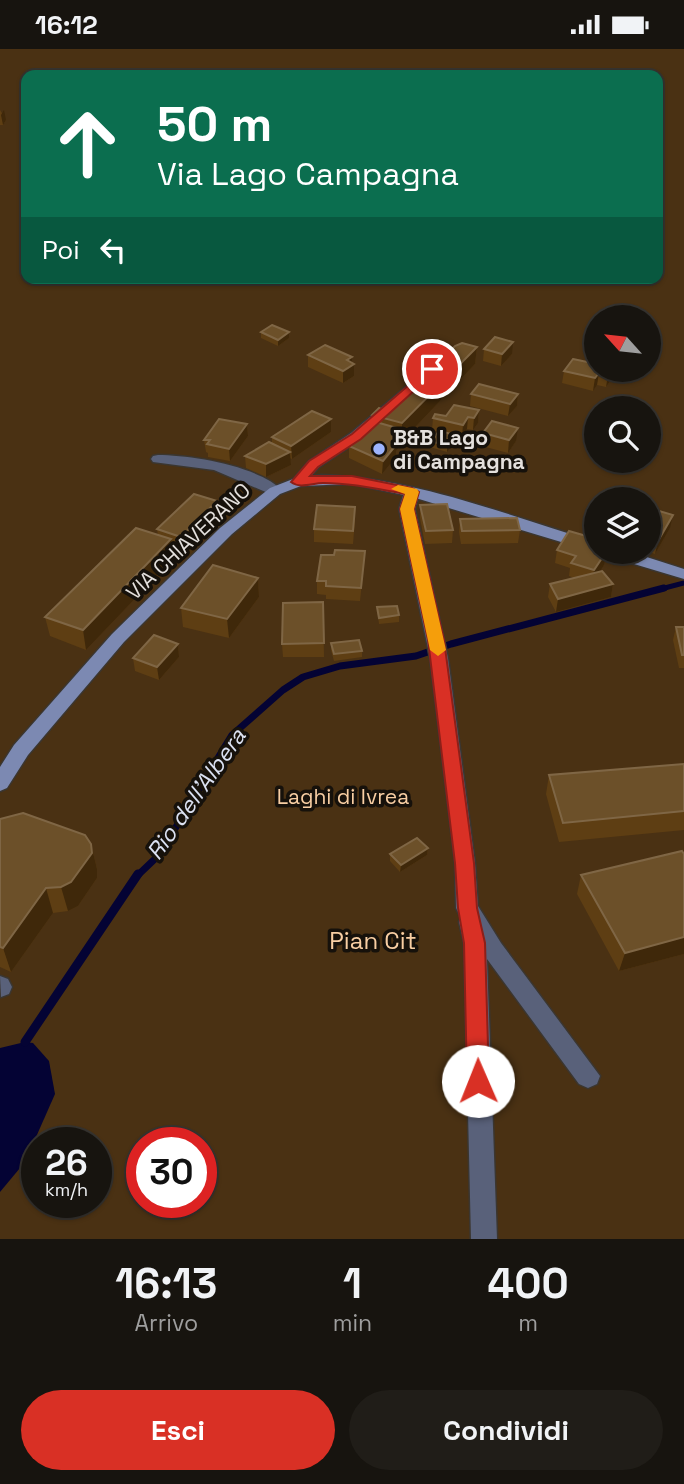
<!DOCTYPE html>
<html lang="it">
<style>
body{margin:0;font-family:"Space Grotesk",sans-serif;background:#201d18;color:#f1f3f6;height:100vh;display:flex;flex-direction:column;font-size:26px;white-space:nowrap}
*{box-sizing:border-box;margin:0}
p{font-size:23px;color:#9e9e9e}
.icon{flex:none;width:38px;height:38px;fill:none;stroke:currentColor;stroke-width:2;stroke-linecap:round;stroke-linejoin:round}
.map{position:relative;height:1190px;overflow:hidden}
.drawer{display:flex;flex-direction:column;background:#17140f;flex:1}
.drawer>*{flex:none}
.guide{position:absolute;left:21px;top:21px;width:642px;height:214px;border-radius:14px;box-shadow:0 2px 5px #0004,0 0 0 2px #36332f;background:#0b6e4f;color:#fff;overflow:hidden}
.needle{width:46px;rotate:297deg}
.buttons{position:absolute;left:584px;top:256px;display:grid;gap:14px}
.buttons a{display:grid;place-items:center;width:77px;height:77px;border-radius:50%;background:#17140f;box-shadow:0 2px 5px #0004,0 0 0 2px #36332f;font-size:35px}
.speed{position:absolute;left:21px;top:1078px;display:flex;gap:14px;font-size:35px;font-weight:700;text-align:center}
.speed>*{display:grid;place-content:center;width:91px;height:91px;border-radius:50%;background:#17140f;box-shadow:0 2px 5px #0004,0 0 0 2px #36332f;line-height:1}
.speed small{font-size:18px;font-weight:400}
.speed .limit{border:10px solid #d22;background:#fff;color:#111}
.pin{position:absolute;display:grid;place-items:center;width:60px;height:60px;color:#fff;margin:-30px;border:4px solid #fff;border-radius:50%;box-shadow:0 2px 7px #0007}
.me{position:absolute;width:77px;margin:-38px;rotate:359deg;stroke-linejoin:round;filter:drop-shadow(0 0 5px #0008)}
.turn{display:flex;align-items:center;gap:24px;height:147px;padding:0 21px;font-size:32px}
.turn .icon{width:91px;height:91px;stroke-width:2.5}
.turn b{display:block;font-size:49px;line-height:60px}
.then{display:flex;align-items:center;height:66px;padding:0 21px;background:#0003;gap:14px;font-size:26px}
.eta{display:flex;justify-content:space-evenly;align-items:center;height:119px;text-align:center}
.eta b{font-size:42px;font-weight:600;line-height:49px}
.action{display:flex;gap:14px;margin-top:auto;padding:14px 21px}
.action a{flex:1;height:80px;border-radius:42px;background:#d93025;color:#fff;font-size:28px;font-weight:600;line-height:80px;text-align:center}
.action a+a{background:#201d18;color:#f1f3f6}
.status{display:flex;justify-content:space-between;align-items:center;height:49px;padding:0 35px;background:#17140f;direction:ltr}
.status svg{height:19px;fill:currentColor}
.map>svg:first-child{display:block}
.green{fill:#4a3113;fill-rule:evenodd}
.water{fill:#040334}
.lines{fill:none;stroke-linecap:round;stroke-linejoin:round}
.stream-far2{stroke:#040334;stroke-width:5}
.stream-far1{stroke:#040334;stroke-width:7}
.stream{stroke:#040334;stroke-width:9}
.street-casing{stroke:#3b3630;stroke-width:3}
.secondary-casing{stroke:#3b3630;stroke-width:3}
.street{fill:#59617a;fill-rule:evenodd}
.secondary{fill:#7c89b2;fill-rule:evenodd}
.wall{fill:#5e3e13}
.shaded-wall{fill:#3f280a}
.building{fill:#6c5029;stroke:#7f6645;stroke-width:2}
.route{fill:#d93025;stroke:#8d1f18;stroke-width:2}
.slow{fill:#f59e0b}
.poi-dot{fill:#9db4fd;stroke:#16110b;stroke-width:2.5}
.labels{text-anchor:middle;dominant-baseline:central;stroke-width:7;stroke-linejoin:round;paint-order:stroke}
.poi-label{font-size:21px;font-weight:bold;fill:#e4e0dd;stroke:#16110b;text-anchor:start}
.street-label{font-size:21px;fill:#e4e0dd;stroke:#16110b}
.park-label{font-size:21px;fill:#f8cea3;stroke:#16110b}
.water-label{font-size:23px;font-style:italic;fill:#dbe1f2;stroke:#16110b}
.near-park-label{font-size:24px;fill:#f8cea3;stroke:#16110b}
</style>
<div class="status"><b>16:12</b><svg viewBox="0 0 49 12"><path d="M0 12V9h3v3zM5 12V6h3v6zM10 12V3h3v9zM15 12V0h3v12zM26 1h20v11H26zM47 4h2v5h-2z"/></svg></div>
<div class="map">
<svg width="684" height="1190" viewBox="0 0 684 1190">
<rect width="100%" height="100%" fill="#1f1a14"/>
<path class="green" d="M0,0h684v1190h-684zM26,26h632v203h-632zM597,268h52v52h-52zM597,359h52v52h-52zM597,450h52v52h-52zM37,1094h59v59h-59zM142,1094h59v59h-59z"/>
<polygon class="water" points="25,993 33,994 49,1012 55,1045 25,1113 0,1143 0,999"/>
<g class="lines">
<polyline class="stream-far2" points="657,541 684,534"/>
<polyline class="stream-far1" points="137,827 159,806 232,686 283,641 303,628 340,617 416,607 451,595 664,539"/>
<polyline class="stream" points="25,993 138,825"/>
<defs>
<g id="street">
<polygon points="437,312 442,313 442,319 361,390 319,418 303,436 293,436 291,433 309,412 351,384"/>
<path d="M158,406c33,0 101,11 125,36l-8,5 -61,-26 -61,-8 -2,-3 2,-3z"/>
<polygon points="412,438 420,443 415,460 448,609 475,814 478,857 501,894 600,1027 597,1035 588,1039 579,1035 487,910 497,1190 471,1190 464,894 459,873 461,869 456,859 455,814 430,609 399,460 404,443"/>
<polygon points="0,927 8,930 12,938 9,945 1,948"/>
</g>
<g id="secondary">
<path d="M321,426c92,2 188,41 276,67v9h3h-9l-182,-55 -57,-12 -51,2 -21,8 -48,40 -108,108 -96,113 -21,33 -7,3v-24l14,-22 98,-111 108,-106 50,-40 23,-9z"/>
<polygon points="602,502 628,502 684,520 684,530 604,506"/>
</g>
</defs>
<use href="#street" class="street-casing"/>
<use href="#secondary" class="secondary-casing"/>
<use href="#street" class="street"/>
<use href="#secondary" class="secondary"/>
</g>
<g class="wall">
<polygon points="0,61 6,71 3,76 0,76"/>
<polygon points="261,283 289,283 289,289 278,297 261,289"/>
<polygon points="477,298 475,315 404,390 404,393 396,402 396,408 382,425 349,409 349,397 372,376 372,366 399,355 419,334 419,325 437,315"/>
<polygon points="484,300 512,305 501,317 483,312"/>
<polygon points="308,306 352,314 354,327 343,334 308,318"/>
<polygon points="613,320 611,331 606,338 597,336 593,342 562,334 564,322"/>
<polygon points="471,345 518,345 517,357 508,367 470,357"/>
<polygon points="479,361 478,374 473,381 467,380 462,388 456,387 455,393 447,403 430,398 431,392 438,383 432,381 433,369"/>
<polygon points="331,370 331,383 292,410 290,409 291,416 266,428 246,419 245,407 272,394 272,388"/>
<polygon points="247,375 248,387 230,412 208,408 208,404 206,403 204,391"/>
<polygon points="483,384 516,392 508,404 482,397"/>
<polygon points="420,456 453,481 452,494 425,495 420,469"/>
<polygon points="649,459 670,479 655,505 646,502 649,502"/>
<polygon points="219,465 182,501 172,498 174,509 86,601 50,587 45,568 158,486 157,480"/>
<polygon points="460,470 520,481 518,494 461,495 459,483"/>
<polygon points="355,471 353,495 314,493 314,480"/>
<polygon points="557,501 604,516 599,522 613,535 611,548 556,563 548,548 550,535 574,529 569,527 570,519 555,514"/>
<polygon points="365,502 360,552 326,550 326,546 317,545 317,532 334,506"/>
<polygon points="258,529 259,548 229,589 183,578 181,559"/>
<polygon points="323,553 324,608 283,608 282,595"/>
<polygon points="377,558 399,566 399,573 379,575"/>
<polygon points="676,578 684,578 684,619 679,619 673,591"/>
<polygon points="331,594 362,602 362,608 334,612 331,601"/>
<polygon points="178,595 179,608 159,631 135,622 133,609"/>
<polygon points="684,715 684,781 559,793 546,745 549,726"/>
<polygon points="0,770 91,795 97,820 97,829 78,857 68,862 53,864 11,923 0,918"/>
<polygon points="428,799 427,806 400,823 390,812 390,805"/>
<polygon points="684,805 684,905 619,922 577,845 581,826"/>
</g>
<g class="shaded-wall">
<polygon points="4,61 6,71 3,76 1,66"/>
<polygon points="289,283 289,289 278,297 278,291"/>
<polygon points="513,293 512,305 501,317 502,305"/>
<polygon points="477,298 475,315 404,390 404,393 396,402 396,408 382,425 383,412 392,394 402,384 402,374"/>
<polygon points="352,308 352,316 354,315 354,327 343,334 343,322 347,311"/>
<polygon points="612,320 611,331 606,338 608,326"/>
<polygon points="599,324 597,336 593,342 595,329"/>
<polygon points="518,345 517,357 508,367 510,355"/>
<polygon points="479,361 478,374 473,381 474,369"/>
<polygon points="468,368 467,380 462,388 463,376"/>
<polygon points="331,370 331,383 292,410 291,397"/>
<polygon points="247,375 248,387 230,412 229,400"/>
<polygon points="518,379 516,392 508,404 509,391"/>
<polygon points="456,386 455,393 447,403 447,397"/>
<polygon points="290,403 291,416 266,428 266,415"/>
<polygon points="217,452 219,465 182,501 181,488"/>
<polygon points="673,466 670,479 655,505 658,492"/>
<polygon points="171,490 174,509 86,601 83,581"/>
<polygon points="606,503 604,516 592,534 594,521"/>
<polygon points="258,529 259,548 229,589 227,570"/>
<polygon points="613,535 611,548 556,563 558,550"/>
<polygon points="178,595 179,608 159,631 157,618"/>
<polygon points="91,795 97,820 97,829 78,857 68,862 61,838"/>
<polygon points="428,799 427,806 400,823 401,816"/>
<polygon points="46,839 53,864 11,923 3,899"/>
<polygon points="684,888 684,905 619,922 625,904"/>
</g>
<g class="building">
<polygon points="272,276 289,283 278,291 261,283"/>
<polygon points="495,288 513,293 502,305 484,300"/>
<polygon points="462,294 477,298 402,374 372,366 379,359 383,361 390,353 399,355 426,326 419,325 423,318 428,320 434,314 437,315 455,297"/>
<polygon points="325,296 352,308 347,311 354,315 343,322 308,306"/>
<polygon points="573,310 597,315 597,320 612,320 608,326 599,324 595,329 564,322"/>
<polygon points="479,335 518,345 510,355 471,345"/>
<polygon points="454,356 479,361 474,369 468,368 463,376 433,369 435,365 446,367"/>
<polygon points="312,362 331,370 291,397 272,388"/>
<polygon points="219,370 247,375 229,400 207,395 210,391 204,391"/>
<polygon points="492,372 518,379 509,391 483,384"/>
<polygon points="376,373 404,381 392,394 396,396 383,412 349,397"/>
<polygon points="439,382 456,386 447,397 431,392"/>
<polygon points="269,393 290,403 266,415 245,407"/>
<polygon points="194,445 217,452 181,488 157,480"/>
<polygon points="447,455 453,481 426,482 420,456"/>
<polygon points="317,456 355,458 353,482 314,480"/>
<polygon points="649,459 673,466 658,492 649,489"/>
<polygon points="517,469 520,481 462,482 460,470"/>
<polygon points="136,479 171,490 83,581 45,568"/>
<polygon points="569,482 597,490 597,502 606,503 594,521 571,514 576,507 557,501"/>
<polygon points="335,501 365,502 361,539 326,537 326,532 317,532 321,506 334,506"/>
<polygon points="213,516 258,529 227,570 181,559"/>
<polygon points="602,522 613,535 558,550 550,535"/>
<polygon points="323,553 324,594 282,595 283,554"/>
<polygon points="397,557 399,566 379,569 377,558"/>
<polygon points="676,578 684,578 684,606 682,606"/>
<polygon points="154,586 178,595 157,618 133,609"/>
<polygon points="359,591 362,602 334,605 331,594"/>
<polygon points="684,715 684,762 563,774 549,726"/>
<polygon points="23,764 85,786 91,795 92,804 71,833 61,838 46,839 3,899 0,898 0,770"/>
<polygon points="417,789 428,799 401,816 390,805"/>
<polygon points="682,802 684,805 684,888 625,904 581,826"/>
</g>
<path class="route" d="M432,316l6,4 -2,2 -75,68 -43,28 -8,9h42l60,12 7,4 -5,17 30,131 30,223 3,45 8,35 4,138 -3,8 -8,3 -8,-3 -3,-8 -3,-138 -6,-35 -3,-45 -27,-223 -28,-131 5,-15c-28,-5 -54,-11 -82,-11 -11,0 -23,6 -32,-1l18,-21 43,-27z"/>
<polygon class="slow" points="398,436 417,440 419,443 414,460 446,601 438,607 430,601 400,460 405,445 391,440"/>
<circle class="poi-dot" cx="379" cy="400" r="7"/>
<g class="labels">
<g class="poi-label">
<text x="393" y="388">B&amp;B Lago<tspan x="393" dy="24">di Campagna</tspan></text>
</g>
<g class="street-label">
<text transform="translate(188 492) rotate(-43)">VIA CHIAVERANO</text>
</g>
<g class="park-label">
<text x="343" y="747">Laghi di Ivrea</text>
</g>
<g class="water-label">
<text transform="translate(196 745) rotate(-55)">Rio dell'Albera</text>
</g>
<g class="near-park-label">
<text x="373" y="891">Pian Cit</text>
</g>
</g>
</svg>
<div class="buttons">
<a><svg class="needle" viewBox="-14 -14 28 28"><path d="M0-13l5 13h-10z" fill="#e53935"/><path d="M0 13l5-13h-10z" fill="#9e9e9e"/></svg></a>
<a><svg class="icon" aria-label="search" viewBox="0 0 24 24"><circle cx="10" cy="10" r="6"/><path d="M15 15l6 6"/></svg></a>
<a><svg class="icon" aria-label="layers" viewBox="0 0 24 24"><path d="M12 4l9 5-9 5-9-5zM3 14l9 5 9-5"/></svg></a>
</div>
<div class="speed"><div>26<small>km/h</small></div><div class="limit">30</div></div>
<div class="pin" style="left:432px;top:320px;background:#d93025"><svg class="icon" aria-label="arrive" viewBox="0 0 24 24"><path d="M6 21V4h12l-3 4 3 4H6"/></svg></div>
<svg class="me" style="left:478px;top:1032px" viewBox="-20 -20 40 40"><circle r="19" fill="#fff"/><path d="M0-13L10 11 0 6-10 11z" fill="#d93025"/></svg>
<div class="guide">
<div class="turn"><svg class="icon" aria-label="ahead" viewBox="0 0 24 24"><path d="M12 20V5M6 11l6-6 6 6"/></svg><div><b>50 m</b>Via Lago Campagna</div></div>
<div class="then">Poi<svg class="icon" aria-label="left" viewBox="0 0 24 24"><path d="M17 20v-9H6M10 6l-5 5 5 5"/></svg></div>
</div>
</div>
<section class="drawer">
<div class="eta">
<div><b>16:13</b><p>Arrivo</p></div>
<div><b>1</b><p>min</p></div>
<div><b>400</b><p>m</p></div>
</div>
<div class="action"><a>Esci</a><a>Condividi</a></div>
</section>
